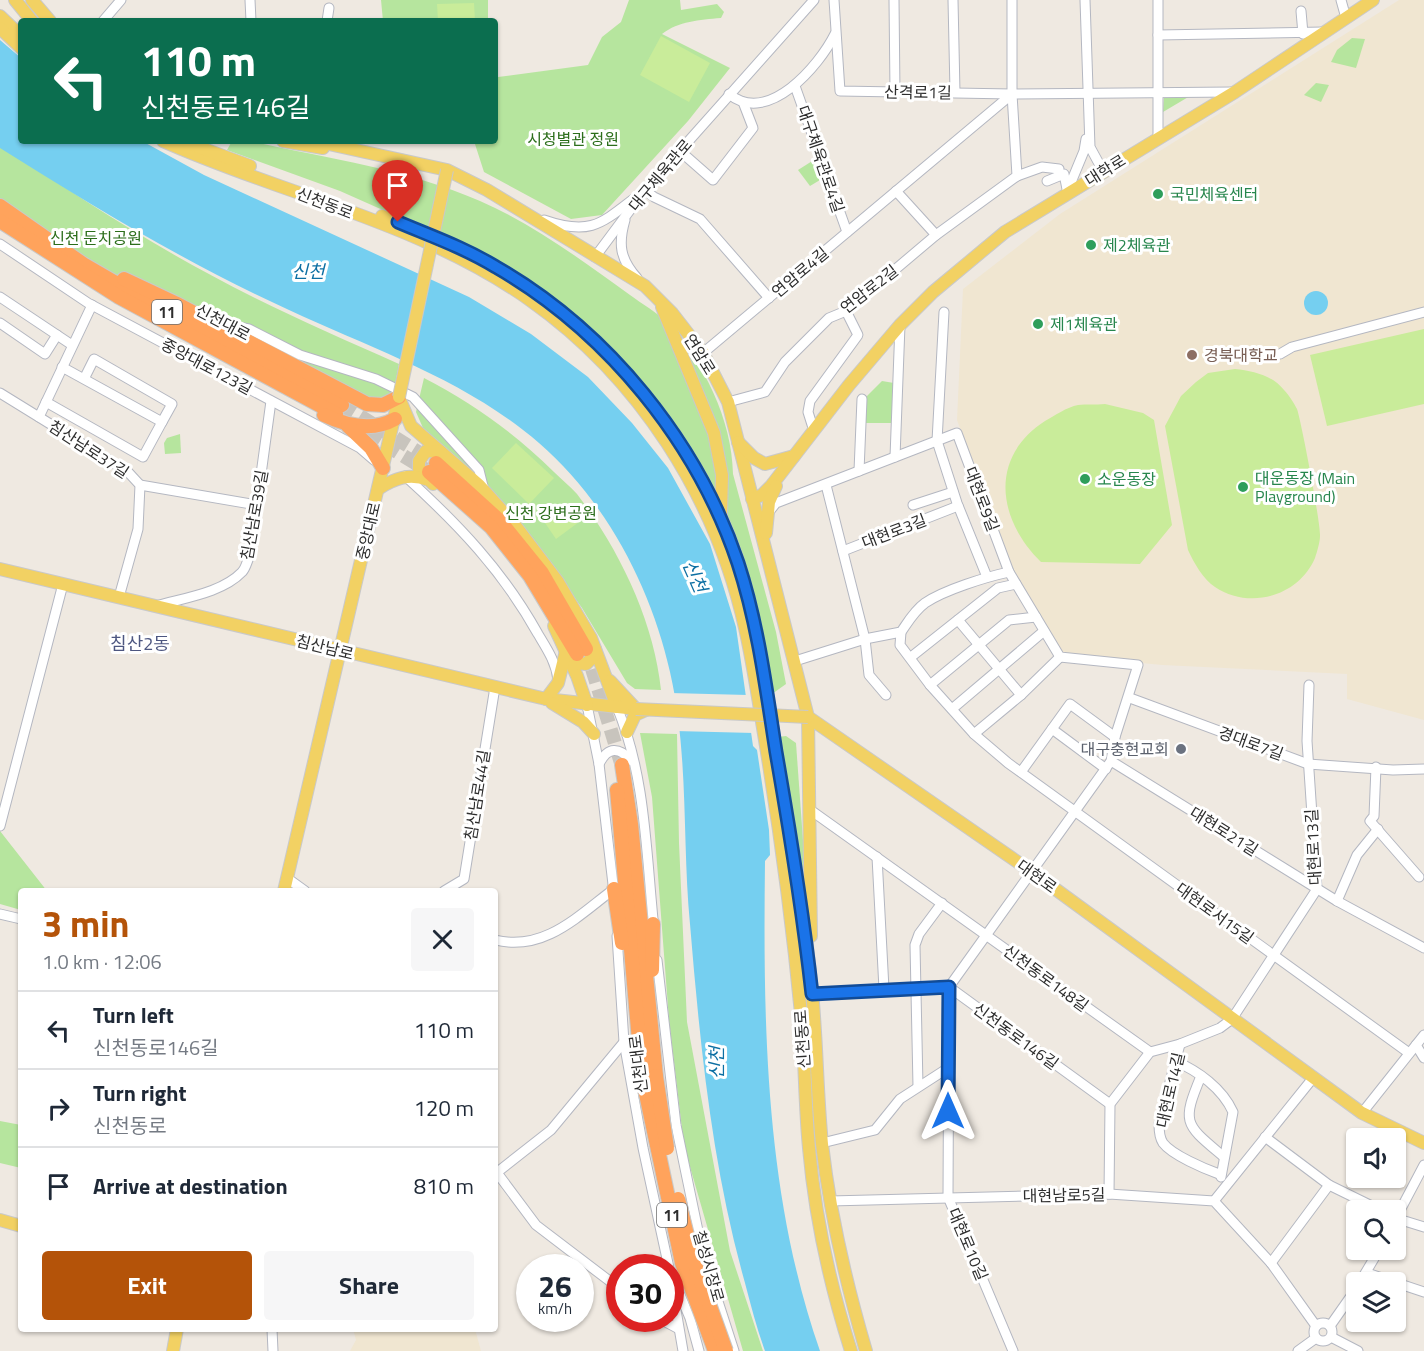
<!DOCTYPE html>
<meta charset="utf-8">
<style>
body{margin:0;font-family:"Titillium Web","Noto Sans KR",sans-serif;background:#f6f6f7;color:#1f2937;height:100vh;display:flex;flex-direction:column;font-size:22px;white-space:nowrap}
*{box-sizing:border-box;margin:0}
p{font-size:20px;color:#747a83}
.icon{flex:none;width:33px;height:33px;fill:none;stroke:currentColor;stroke-width:2;stroke-linecap:round;stroke-linejoin:round}
.map{position:relative;flex:1;overflow:hidden}
.sheet{position:absolute;left:18px;top:888px;width:480px;height:444px;display:flex;flex-direction:column;background:#fff;border-radius:6px;box-shadow:0 2px 4px #0004}
.sheet>*{flex:none}
.top-card{position:absolute;left:18px;top:18px;width:480px;height:126px;border-radius:6px;box-shadow:0 2px 4px #0004;background:#0b6e4f;color:#fff;overflow:hidden}
.fabs{position:absolute;left:1346px;top:1128px;display:grid;gap:12px}
.fabs a{display:grid;place-items:center;width:60px;height:60px;border-radius:6px;background:#fff;box-shadow:0 2px 4px #0004;font-size:30px}
.speed{position:absolute;left:516px;top:1254px;display:flex;gap:12px;font-size:30px;font-weight:700;text-align:center}
.speed>*{display:grid;place-content:center;width:78px;height:78px;border-radius:50%;background:#fff;box-shadow:0 2px 4px #0004;line-height:1}
.speed small{font-size:15px;font-weight:400}
.speed .limit{border:9px solid #d22;background:#fff;color:#111}
.pin{position:absolute;display:grid;place-items:center;width:51px;height:51px;color:#fff;margin:-62px -26px;border-radius:50% 50% 50% 0;rotate:-45deg;box-shadow:0 0 6px #0007}
.pin .icon{rotate:45deg}
.me{position:absolute;width:66px;margin:-33px;rotate:0deg;stroke-linejoin:round;filter:drop-shadow(0 0 4px #0008)}
.turn{display:flex;align-items:center;gap:21px;height:126px;padding:0 24px;font-size:27px}
.turn .icon{width:78px;height:78px;stroke-width:2.5}
.turn b{display:block;font-size:42px;line-height:51px}
.round{display:grid;place-items:center;flex:none;width:63px;height:63px;border-radius:6px;background:#f6f6f7}
.headline{display:flex;align-items:center;justify-content:space-between;height:102px;padding:0 24px}
h1{font-size:36px;font-weight:700;line-height:45px;color:#b45309}
.button{display:flex;gap:12px;margin-top:auto;padding:12px 24px}
.button a{flex:1;height:69px;border-radius:6px;background:#b45309;color:#fff;font-size:24px;font-weight:700;line-height:69px;text-align:center}
.button a+a{background:#f6f6f7;color:#1f2937}
ul{padding:0;list-style:none}
li{display:flex;align-items:center;gap:18px;height:78px;padding:0 24px;border-top:2px solid #e0e1e3}
li div{flex:1}
li b{display:block;font-size:22px}
li em{font-style:normal}
.map>svg:first-child{display:block}
.education{fill:#f0e6d1}
.green{fill:#b6e59e}
.pitch{fill:#c9ec9a}
.water{fill:#75cff0}
.pier{fill:#efe9e1}
.lines{fill:none;stroke-linecap:round;stroke-linejoin:round}
.highway-tunnel{stroke:#c8c4bd;stroke-width:14;stroke-dasharray:14 7;stroke-linecap:butt}
.minor-casing{stroke:#b4b7c1;stroke-width:11}
.major-casing{stroke:#c9c9c9;stroke-width:14}
.highway-casing{stroke:#c9c9c9;stroke-width:16}
.minor{stroke:#fff;stroke-width:9}
.major{stroke:#f2d163;stroke-width:12}
.highway{stroke:#ffa35c;stroke-width:14}
.major-bridge-casing{stroke:#c9c9c9;stroke-width:14;stroke-linecap:butt}
.highway-bridge-casing{stroke:#c9c9c9;stroke-width:16;stroke-linecap:butt}
.major-bridge{stroke:#f2d163;stroke-width:12}
.highway-bridge{stroke:#ffa35c;stroke-width:14}
.route-casing{stroke:#114b97;stroke-width:15}
.route{stroke:#1a73e8;stroke-width:10}
.leisure-dot{fill:#2e9e5b;stroke:#fff;stroke-width:2}
.education-dot{fill:#8d6e63;stroke:#fff;stroke-width:2}
.worship-dot{fill:#6b7280;stroke:#fff;stroke-width:2}
.labels{text-anchor:middle;dominant-baseline:central;stroke-width:6;stroke-linejoin:round;paint-order:stroke}
.shield{fill:#fff;stroke:#6d6d6d;stroke-width:1.5}
.shield-label{font-size:15px;font-weight:bold;fill:#2e2e2e}
.street-label{font-size:16px;fill:#2e2e2e;stroke:#fff}
.park-label{font-size:16px;fill:#2c6e1b;stroke:#fff}
.leisure-label{font-size:16px;fill:#27864d;stroke:#fff;text-anchor:start}
.education-label{font-size:16px;fill:#785e54;stroke:#fff;text-anchor:start}
.worship-label{font-size:16px;fill:#5b616d;stroke:#fff;text-anchor:end}
.water-label{font-size:18px;font-style:italic;fill:#0d6fa3;stroke:#fff}
.neighbourhood-label{font-size:18px;fill:#4d5680;stroke:#fff}
</style>
<div class="map">
<svg width="1424" height="1351" viewBox="0 0 1424 1351">
<rect width="100%" height="100%" fill="#efe9e1"/>
<g class="education">
<polygon points="1399,0 1424,0 1424,720 1347,699 1347,674 1162,665 1061,655 1011,566 957,420 963,289 1060,214"/>
<polygon points="353,1329 475,1329 481,1351 350,1351 356,1340"/>
</g>
<g class="green">
<polygon points="381,0 488,0 488,21 383,21"/>
<path d="M629,0h51l1,10 36,-6 7,8 -3,6c-22,2 -42,3 -59,16l68,34 -42,53 -86,94 -31,4 -87,-47 -10,-31h21v-60l3,-4 90,-12 14,-28 19,-15z"/>
<polygon points="1352,38 1365,39 1356,68 1331,62 1337,50"/>
<polygon points="1316,83 1329,85 1321,102 1304,95"/>
<polygon points="1168,94 1190,96 1163,112 1164,98"/>
<path d="M232,141h18c76,17 158,28 230,60 53,23 103,60 150,94 12,9 27,17 37,28 37,39 65,97 66,151l43,158 10,52 -14,10 -44,-172 -116,-171 -30,-30 -18,-14 -107,-64 -117,-52 -113,-41z"/>
<path d="M0,142c80,58 165,111 253,155 48,24 97,45 146,67l-6,32 -14,9 -301,-146 -78,-58z"/>
<polygon points="817,158 825,177 810,186 798,170"/>
<path d="M424,378c48,25 91,55 130,94 7,7 16,14 23,22 42,55 77,127 84,196l-26,-1 -8,-6 -45,-75 -47,-66 -63,-71 -49,-43 -7,-16z"/>
<polygon points="882,381 894,383 893,423 864,423 864,399"/>
<polygon points="180,434 181,453 165,454 164,443 167,438"/>
<polygon points="640,733 677,734 679,843 687,1022 730,1251 763,1351 743,1351 684,1146 669,1020 652,797"/>
<polygon points="786,736 796,743 809,924 778,737"/>
<polygon points="0,831 47,891 21,891 21,910 0,904"/>
<polygon points="0,1121 21,1125 21,1168 0,1163"/>
</g>
<g class="pitch">
<polygon points="474,3 475,21 438,21 437,4"/>
<polygon points="661,36 710,63 689,102 640,75"/>
<polygon points="1424,329 1424,404 1327,426 1310,355"/>
<path d="M1235,369c18,2 37,6 49,21 5,5 10,13 13,19 4,11 24,116 23,127 0,6 -3,16 -5,22 -17,39 -66,52 -100,29 -12,-8 -21,-24 -27,-37l-23,-124 16,-30 15,-14 12,-9z"/>
<path d="M1105,404l38,9 11,7 18,105 -32,39 -99,-2c-43,-42 -53,-104 4,-141 9,-5 22,-14 33,-16 8,-1 18,0 27,-1z"/>
<polygon points="516,443 554,478 529,504 492,468"/>
<polygon points="566,503 579,522 556,539 543,520"/>
</g>
<g class="water">
<path d="M0,40l21,18v83h121l62,34 265,122 62,37 57,43 44,46 36,45 42,76 26,83 17,119 4,4 12,80 1,25 -5,6c-2,164 0,333 55,490h-55c-8,-22 -14,-45 -20,-68 -33,-117 -45,-238 -55,-359 -8,-83 -1,-169 -20,-252 -19,-85 -64,-171 -131,-229 -73,-63 -164,-93 -250,-133 -101,-46 -195,-103 -289,-162z"/>
<circle cx="1316" cy="303" r="12"/>
</g>
<polygon class="pier" points="670,693 748,695 754,733 675,731"/>
<g class="lines">
<g class="highway-tunnel">
<polyline points="342,405 436,463"/>
<polyline points="350,423 428,471"/>
<polyline points="586,649 621,763"/>
</g>
<defs>
<g id="minor">
<polyline points="250,0 251,21"/>
<polyline points="834,0 840,91 1012,94 1232,92"/>
<polyline points="894,0 895,92"/>
<polyline points="953,0 955,92"/>
<polyline points="1085,0 1090,147 1103,171"/>
<polyline points="1158,0 1158,137"/>
<polyline points="1341,0 1346,18"/>
<polyline points="1301,11 1303,34"/>
<polyline points="103,21 121,0"/>
<polyline points="327,21 329,8"/>
<polyline points="1158,35 1323,32"/>
<polyline points="795,86 847,232"/>
<path d="M729,94c39,32 90,-28 106,-60"/>
<polyline points="680,151 713,180 753,128 743,102"/>
<polyline points="1017,176 1042,167 1059,169"/>
<polyline points="1047,181 1064,174 1067,189"/>
<polyline points="645,190 654,197 700,219 769,298"/>
<polyline points="896,191 936,235"/>
<polyline points="1067,192 1084,151 1086,139"/>
<path d="M544,220c46,16 57,4 92,-23"/>
<path d="M625,220c-7,24 -5,39 12,58"/>
<polyline points="0,244 88,303 360,448 374,460"/>
<polyline points="595,257 645,190 814,0"/>
<polyline points="0,297 72,345"/>
<polyline points="944,312 937,441 957,503 987,577"/>
<polyline points="0,323 45,354 57,335"/>
<polyline points="223,324 249,329 300,355 376,379 413,397 479,470 484,490"/>
<polyline points="703,353 1012,94"/>
<polyline points="1280,354 1292,347 1424,312"/>
<polyline points="62,367 162,422 172,404 94,359 84,379"/>
<polyline points="0,393 128,472 140,485 138,529 119,597"/>
<polyline points="46,402 143,457 162,422"/>
<polyline points="728,402 765,392 785,362 829,318 846,311 936,235 1017,176 1012,94 1012,0"/>
<polyline points="39,417 92,305"/>
<polyline points="814,431 808,412 810,401 858,335 846,311"/>
<polyline points="895,457 900,325"/>
<polyline points="859,471 862,399"/>
<path d="M405,476c53,48 98,95 133,158 9,15 18,28 20,46"/>
<polyline points="140,485 257,505"/>
<polyline points="826,485 865,639 869,675 886,695"/>
<polyline points="913,505 953,492"/>
<polyline points="768,513 776,503 957,433 1009,572 1060,657 1138,665 1115,737 1111,761 949,987 948,1197 1013,1351"/>
<polyline points="843,551 958,506"/>
<path d="M156,606c27,-8 66,-13 86,-34 4,-4 5,-11 8,-17l21,-154"/>
<polyline points="958,620 1021,695"/>
<polyline points="901,632 900,645 930,685 974,734 1008,763 1409,1053"/>
<polyline points="911,657 998,588 1016,584"/>
<path d="M795,661l70,-22 36,-7c7,-10 13,-21 24,-29 19,-13 61,-26 84,-31"/>
<polyline points="930,685 1009,620 1036,617"/>
<polyline points="1130,698 1308,764 1393,770 1424,769"/>
<polyline points="587,705 599,764 614,893"/>
<path d="M617,707c29,70 29,147 37,222"/>
<polyline points="952,709 1044,631"/>
<polyline points="1052,729 1106,769"/>
<polyline points="974,734 1021,695 1060,657"/>
<polyline points="1111,761 1337,901 1424,948"/>
<path d="M599,764c9,-18 20,-17 33,-3"/>
<polyline points="1376,767 1374,816 1370,821 1419,877"/>
<polyline points="1021,772 1070,704 1115,737"/>
<polyline points="809,809 1150,1052"/>
<polyline points="0,826 63,584"/>
<polyline points="877,857 884,989"/>
<polyline points="287,878 305,891"/>
<polyline points="444,891 464,879 495,687"/>
<polyline points="1337,901 1357,855 1378,829"/>
<polyline points="0,914 21,919"/>
<polyline points="617,936 624,1042 643,1148 669,1268"/>
<path d="M495,940c49,12 83,-24 119,-51"/>
<polyline points="657,960 676,1125 703,1255 734,1351"/>
<polyline points="812,994 949,987 1110,1104"/>
<path d="M1180,1044l-21,80c0,6 0,13 4,19 9,12 42,26 56,31"/>
<polyline points="1416,1045 1424,1058"/>
<path d="M1175,1061c23,10 47,27 58,51l-12,65"/>
<path d="M1201,1076c-20,48 -16,48 23,81"/>
<polyline points="918,1086 915,945 919,934 942,903"/>
<polyline points="1362,1113 1424,1035"/>
<polyline points="1265,1137 1329,1185 1380,1210"/>
<polyline points="822,1143 875,1130 900,1099 948,1068"/>
<polyline points="495,1170 536,1225 620,1289"/>
<polyline points="495,1174 551,1130 624,1042"/>
<polyline points="1109,1194 1110,1104 1150,1052 1180,1044 1220,1028 1232,1019 1317,889 1307,741 1309,685"/>
<polyline points="830,1201 1109,1194 1214,1201 1271,1263 1316,1326"/>
<polyline points="1214,1201 1313,1078"/>
<polyline points="1395,1218 1424,1227"/>
<polyline points="1395,1220 1424,1165"/>
<polyline points="1271,1263 1329,1185"/>
<polyline points="670,1271 690,1318 699,1351"/>
<polyline points="1367,1273 1424,1292"/>
<polyline points="671,1281 683,1351"/>
<polyline points="1360,1282 1379,1250"/>
<polyline points="658,1318 677,1328"/>
<circle cx="1323" cy="1332" r="9"/>
<polyline points="1330,1326 1356,1289"/>
<polyline points="272,1329 273,1351"/>
<polyline points="1331,1337 1358,1351"/>
<polyline points="1298,1351 1316,1338"/>
</g>
<g id="major">
<polyline points="15,0 32,21"/>
<polyline points="32,0 50,21"/>
<polyline points="0,16 21,36"/>
<polyline points="0,28 21,48"/>
<path d="M163,141c121,54 257,81 367,159 109,77 186,197 215,328 8,35 13,70 19,106 16,96 29,193 38,290 3,41 3,83 7,124 6,69 21,137 42,203"/>
<polyline points="283,141 323,148"/>
<polyline points="315,141 447,170 487,190 645,286 672,313 703,353 728,402 808,717 811,936"/>
<polyline points="188,143 250,166"/>
<path d="M382,216c38,14 78,30 114,51 96,55 177,146 223,246 33,70 43,149 55,225 14,84 30,169 38,254 5,51 5,102 10,152 8,70 24,139 44,207"/>
<polyline points="662,307 714,433 722,475 721,515"/>
<polyline points="400,400 411,426 479,485 514,524 558,582 591,638 617,707"/>
<polyline points="738,442 754,458 765,464 794,456"/>
<polyline points="433,484 419,469 419,461 426,451 441,452"/>
<path d="M378,489c17,-11 31,-16 51,-9"/>
<polyline points="752,499 762,495 771,486 849,385 900,325 933,292 1005,232 1235,92 1373,0"/>
<polyline points="766,533 769,502 776,486"/>
<polyline points="0,569 546,699 636,709"/>
<polyline points="554,626 577,676 587,705"/>
<polyline points="570,656 576,663 586,664 594,656 595,649"/>
<polyline points="610,681 636,709"/>
<polyline points="546,699 558,683 566,651"/>
<polyline points="552,703 583,722 594,734"/>
<polyline points="808,717 1032,872 1362,1113 1424,1143"/>
<polyline points="627,732 635,715 646,710"/>
<polyline points="284,891 399,397"/>
<polyline points="0,1220 21,1226"/>
<polyline points="173,1351 177,1329"/>
</g>
<g id="highway">
<polyline points="0,206 83,264 114,282 342,405"/>
<polyline points="0,221 119,297 336,414"/>
<polyline points="124,279 175,303 367,404 383,405 399,397"/>
<path d="M324,415c23,11 48,17 71,4"/>
<polyline points="348,426 371,448 383,468"/>
<polyline points="436,463 500,521 542,573 586,649"/>
<polyline points="429,472 491,527 530,576 577,654"/>
<polyline points="622,765 631,824 656,1076"/>
<polyline points="617,790 642,1075"/>
<polyline points="614,889 622,943"/>
<polyline points="652,970 653,924"/>
</g>
</defs>
<use href="#minor" class="minor-casing"/>
<use href="#major" class="major-casing"/>
<use href="#highway" class="highway-casing"/>
<use href="#minor" class="minor"/>
<use href="#major" class="major"/>
<use href="#highway" class="highway"/>
<defs>
<g id="major-bridge">
<polyline points="399,397 447,170"/>
<polyline points="636,709 808,717"/>
</g>
<g id="highway-bridge">
<polyline points="642,1075 682,1263 715,1351"/>
<polyline points="656,1076 667,1148"/>
<polyline points="678,1199 693,1259 726,1351"/>
</g>
</defs>
<use href="#major-bridge" class="major-bridge-casing"/>
<use href="#highway-bridge" class="highway-bridge-casing"/>
<use href="#major-bridge" class="major-bridge"/>
<use href="#highway-bridge" class="highway-bridge"/>
</g>
<g class="lines">
<defs>
<path id="route" d="M398,222c33,14 67,26 98,45 111,64 201,174 242,296 20,61 28,125 38,189 14,80 27,161 36,242l137,-7 -1,124"/>
</defs>
<use href="#route" class="route-casing"/>
<use href="#route" class="route"/>
</g>
<g class="leisure-dot">
<circle cx="1158" cy="194" r="6"/>
<circle cx="1091" cy="245" r="6"/>
<circle cx="1038" cy="324" r="6"/>
<circle cx="1085" cy="479" r="6"/>
<circle cx="1243" cy="487" r="6"/>
</g>
<circle class="education-dot" cx="1192" cy="355" r="6"/>
<circle class="worship-dot" cx="1181" cy="749" r="6"/>
<g class="labels">
<g class="shield">
<rect x="152" y="300" width="30" height="24" rx="4.5"/>
<rect x="657" y="1203" width="30" height="24" rx="4.5"/>
</g>
<g class="shield-label">
<text x="167" y="312">11</text>
<text x="672" y="1215">11</text>
</g>
<g class="street-label">
<text transform="translate(918 92) rotate(1)">산격로1길</text>
<text transform="translate(821 159) rotate(71)">대구체육관로4길</text>
<text transform="translate(1105 170) rotate(-32)">대학로</text>
<text transform="translate(660 175) rotate(-50)">대구체육관로</text>
<text transform="translate(325 203) rotate(21)">신천동로</text>
<text transform="translate(800 272) rotate(-40)">연암로4길</text>
<text transform="translate(869 289) rotate(-38)">연암로2길</text>
<text transform="translate(223 322) rotate(28)">신천대로</text>
<text transform="translate(700 354) rotate(58)">연암로</text>
<text transform="translate(207 366) rotate(28)">중앙대로123길</text>
<text transform="translate(89 449) rotate(33)">침산남로37길</text>
<text transform="translate(982 499) rotate(69)">대현로9길</text>
<text transform="translate(254 515) rotate(-80)">침산남로39길</text>
<text transform="translate(368 531) rotate(-77)">중앙대로</text>
<text transform="translate(894 531) rotate(-21)">대현로3길</text>
<text transform="translate(325 647) rotate(14)">침산남로</text>
<text transform="translate(1251 743) rotate(20)">경대로7길</text>
<text transform="translate(477 795) rotate(-81)">침산남로44길</text>
<text transform="translate(1224 831) rotate(32)">대현로21길</text>
<text transform="translate(1313 847) rotate(-93)">대현로13길</text>
<text transform="translate(1037 876) rotate(36)">대현로</text>
<text transform="translate(1215 913) rotate(36)">대현로서15길</text>
<text transform="translate(1046 978) rotate(36)">신천동로148길</text>
<text transform="translate(1016 1036) rotate(36)">신천동로146길</text>
<text transform="translate(802 1039) rotate(-94)">신천동로</text>
<text transform="translate(638 1064) rotate(-97)">신천대로</text>
<text transform="translate(1170 1090) rotate(-77)">대현로14길</text>
<text transform="translate(1064 1195) rotate(-1)">대현남로5길</text>
<text transform="translate(968 1244) rotate(67)">대현로10길</text>
<text transform="translate(709 1266) rotate(74)">칠성시장로</text>
</g>
<g class="park-label">
<text x="573" y="139">시청별관 정원</text>
<text x="96" y="238">신천 둔치공원</text>
<text x="551" y="513">신천 강변공원</text>
</g>
<g class="leisure-label">
<text x="1170" y="194">국민체육센터</text>
<text x="1103" y="245">제2체육관</text>
<text x="1050" y="324">제1체육관</text>
<text x="1255" y="478">대운동장 (Main<tspan x="1255" dy="18">Playground)</tspan></text>
<text x="1097" y="479">소운동장</text>
</g>
<g class="education-label">
<text x="1204" y="355">경북대학교</text>
</g>
<g class="worship-label">
<text x="1169" y="749">대구충현교회</text>
</g>
<g class="water-label">
<text x="308" y="271">신천</text>
<text transform="translate(695 576) rotate(66)">신천</text>
<text transform="translate(716 1063) rotate(-90)">신천</text>
</g>
<g class="neighbourhood-label">
<text x="140" y="643">침산2동</text>
</g>
</g>
</svg>
<div class="fabs">
<a><svg class="icon" aria-label="sound" viewBox="0 0 24 24"><path d="M4 9h4l5-4v14l-5-4H4zM17 9q2 3 0 6"/></svg></a>
<a><svg class="icon" aria-label="search" viewBox="0 0 24 24"><circle cx="10" cy="10" r="6"/><path d="M15 15l6 6"/></svg></a>
<a><svg class="icon" aria-label="layers" viewBox="0 0 24 24"><path d="M12 4l9 5-9 5-9-5zM3 14l9 5 9-5"/></svg></a>
</div>
<div class="speed"><div>26<small>km/h</small></div><div class="limit">30</div></div>
<div class="pin" style="left:398px;top:222px;background:#d93025"><svg class="icon" aria-label="arrive" viewBox="0 0 24 24"><path d="M6 21V4h12l-3 4 3 4H6"/></svg></div>
<svg class="me" style="left:948px;top:1111px" viewBox="-20 -20 40 40"><path d="M0-17L14 15 0 8-14 15z" fill="#1a73e8" stroke="#fff" stroke-width="4"/></svg>
<div class="top-card">
<div class="turn"><svg class="icon" aria-label="left" viewBox="0 0 24 24"><path d="M17 20v-9H6M10 6l-5 5 5 5"/></svg><div><b>110 m</b>신천동로146길</div></div>
</div>
<section class="sheet">
<div class="headline"><div><h1>3 min</h1><p>1.0 km · 12:06</p></div><a class="round"><svg class="icon" aria-label="close" viewBox="0 0 24 24"><path d="M6 6l12 12M18 6L6 18"/></svg></a></div>
<ul>
<li><svg class="icon" aria-label="left" viewBox="0 0 24 24"><path d="M17 20v-9H6M10 6l-5 5 5 5"/></svg><div><b>Turn left</b><p>신천동로146길</p></div><em>110 m</em></li>
<li><svg class="icon" aria-label="right" viewBox="0 0 24 24"><path d="M7 20v-9h11M14 6l5 5-5 5"/></svg><div><b>Turn right</b><p>신천동로</p></div><em>120 m</em></li>
<li><svg class="icon" aria-label="arrive" viewBox="0 0 24 24"><path d="M6 21V4h12l-3 4 3 4H6"/></svg><div><b>Arrive at destination</b></div><em>810 m</em></li>
</ul>
<div class="button"><a>Exit</a><a>Share</a></div>
</section>
</div>
